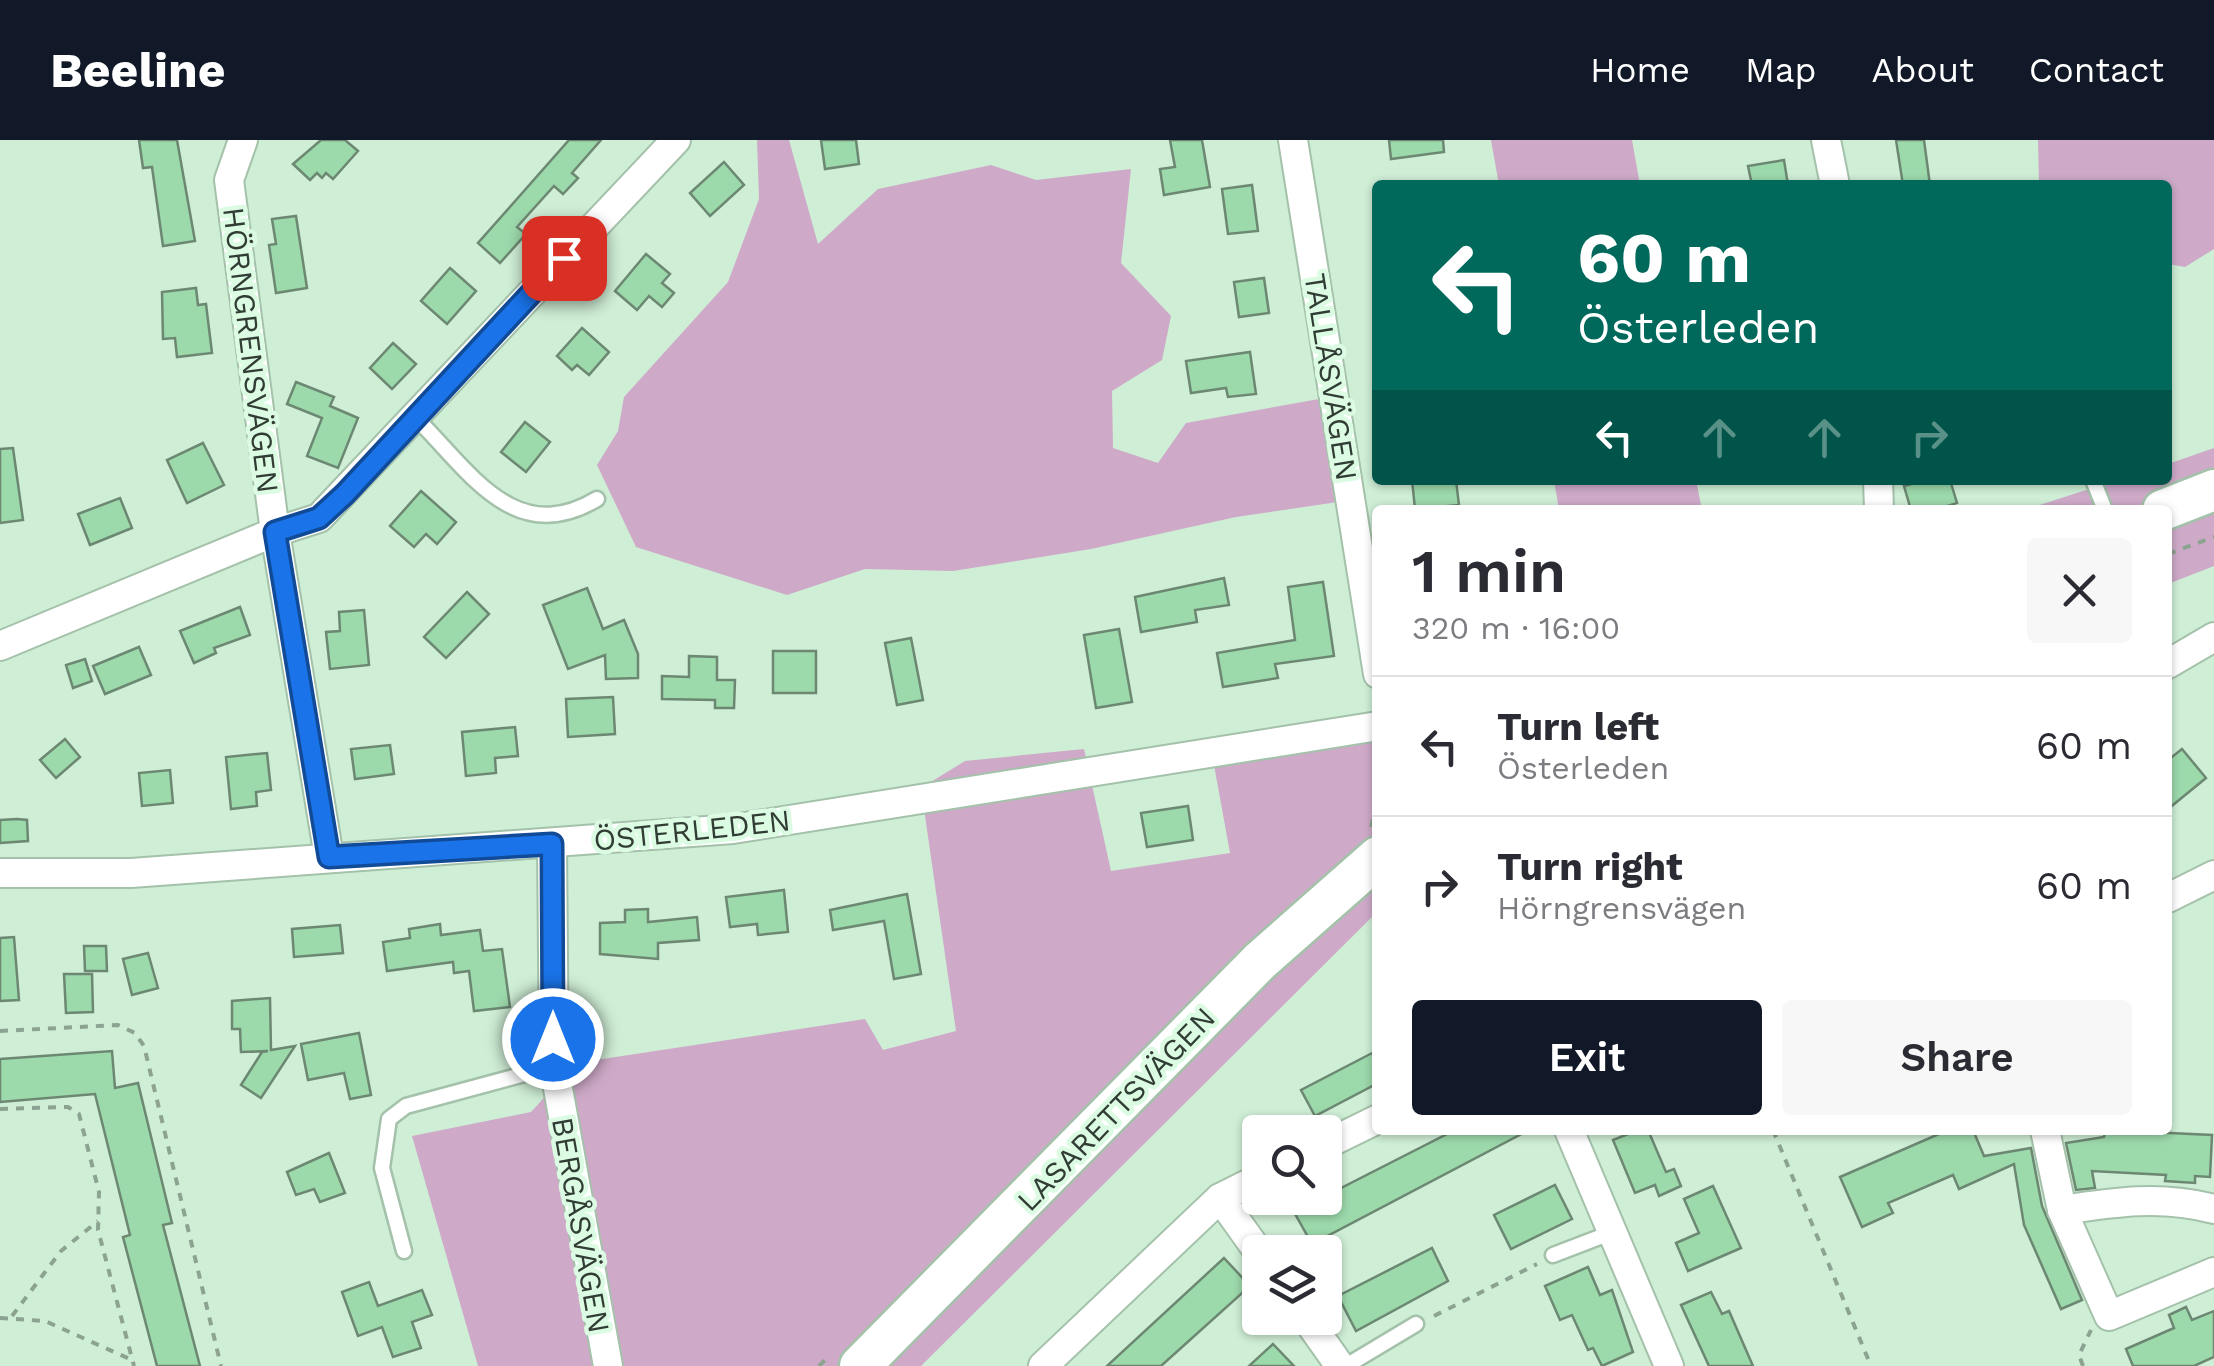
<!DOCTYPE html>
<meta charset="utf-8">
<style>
body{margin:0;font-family:"Work Sans",sans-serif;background:#f7f7f7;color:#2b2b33;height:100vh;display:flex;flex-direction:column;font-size:38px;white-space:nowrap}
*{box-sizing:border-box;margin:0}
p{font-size:32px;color:#7c7c81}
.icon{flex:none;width:55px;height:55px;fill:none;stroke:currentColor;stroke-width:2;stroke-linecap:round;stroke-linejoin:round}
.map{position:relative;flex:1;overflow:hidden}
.details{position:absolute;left:1372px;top:365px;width:800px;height:630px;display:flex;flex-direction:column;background:#fff;border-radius:10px;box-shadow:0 2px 8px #0004}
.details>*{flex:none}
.banner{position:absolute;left:1372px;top:40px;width:800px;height:305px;border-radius:10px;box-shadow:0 2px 8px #0004;background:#00695c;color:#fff;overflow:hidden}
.tools{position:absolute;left:1242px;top:975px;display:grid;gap:20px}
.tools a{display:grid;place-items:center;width:100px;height:100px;border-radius:10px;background:#fff;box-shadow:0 2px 8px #0004;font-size:50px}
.pin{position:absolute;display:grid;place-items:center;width:85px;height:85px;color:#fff;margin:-42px;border-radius:20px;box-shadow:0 5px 15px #0006}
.me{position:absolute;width:110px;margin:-55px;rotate:0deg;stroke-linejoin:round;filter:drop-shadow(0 0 8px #0008)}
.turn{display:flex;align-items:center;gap:35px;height:210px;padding:0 40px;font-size:45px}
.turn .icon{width:130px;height:130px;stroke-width:2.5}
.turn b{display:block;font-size:70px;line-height:85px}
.lanes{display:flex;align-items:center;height:95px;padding:0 40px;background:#0003;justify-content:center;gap:50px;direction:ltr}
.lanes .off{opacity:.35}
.round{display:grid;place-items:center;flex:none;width:105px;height:105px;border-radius:10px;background:#f7f7f7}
.summary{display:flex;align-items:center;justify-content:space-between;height:170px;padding:0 40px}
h1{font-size:60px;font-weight:600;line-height:75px}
.action{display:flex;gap:20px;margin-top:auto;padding:20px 40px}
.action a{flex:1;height:115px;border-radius:10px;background:#111827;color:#fff;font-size:40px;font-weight:600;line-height:115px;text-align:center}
.action a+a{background:#f7f7f7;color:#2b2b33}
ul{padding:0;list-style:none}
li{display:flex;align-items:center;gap:30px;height:140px;padding:0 40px;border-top:2px solid #e1e1e2}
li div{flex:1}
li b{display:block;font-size:38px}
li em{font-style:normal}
header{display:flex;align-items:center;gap:60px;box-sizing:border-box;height:140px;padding:0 50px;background:#111827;color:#fff}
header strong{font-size:48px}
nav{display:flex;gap:55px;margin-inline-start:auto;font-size:35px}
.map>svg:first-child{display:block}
.green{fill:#ceaac8}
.building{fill:#9cd9ab;stroke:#6c8872;stroke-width:2.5}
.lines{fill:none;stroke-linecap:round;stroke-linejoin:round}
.lane-casing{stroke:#a4c1aa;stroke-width:19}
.street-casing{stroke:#a4c1aa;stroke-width:32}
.secondary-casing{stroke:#a4c1aa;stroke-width:45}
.path{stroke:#8ca391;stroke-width:4;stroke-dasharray:8 8;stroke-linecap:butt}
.lane{stroke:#fff;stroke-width:14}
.street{stroke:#fff;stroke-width:28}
.secondary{stroke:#fff;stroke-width:40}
.route-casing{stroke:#114b97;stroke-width:25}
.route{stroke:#1a73e8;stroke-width:18}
.labels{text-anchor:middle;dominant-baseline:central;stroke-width:9;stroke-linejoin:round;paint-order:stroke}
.street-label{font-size:30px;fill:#313d34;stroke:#dcfbe3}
</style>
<header>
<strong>Beeline</strong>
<nav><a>Home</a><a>Map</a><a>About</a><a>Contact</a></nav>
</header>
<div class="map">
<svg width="2214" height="1226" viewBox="0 0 2214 1226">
<rect width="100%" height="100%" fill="#cfeed6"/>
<g class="green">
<polygon points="757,0 789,0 818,104 878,49 991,25 1036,40 1131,29 1121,123 1171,176 1162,220 1112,251 1113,308 1158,323 1186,283 1319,259 1349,260 1365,358 1236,377 1091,409 953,431 865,429 787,455 636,407 597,325 618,291 624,257 728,142 759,59"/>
<polygon points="1491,0 1632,0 1640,45 1499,45"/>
<polygon points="2038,0 2214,0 2214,109 2185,127 2168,124 2168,45 2039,45"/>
<polygon points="2214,308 2214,426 2168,444 2168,370 2024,370 2117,340 2168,340 2168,324"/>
<polygon points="1554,340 1696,340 1702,370 1559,370"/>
<polygon points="1377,567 1377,772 921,1226 478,1226 412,996 531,972 576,923 865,879 883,910 956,891 921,648 965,621 1084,609 1111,731 1230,713 1214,625 1359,600"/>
</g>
<g class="building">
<polygon points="139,0 177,0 195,101 163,106 152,27 143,28"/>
<polygon points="321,0 345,0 358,11 333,39 326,33 322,38 317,33 310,40 293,24"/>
<polygon points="569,0 601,0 572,33 578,38 563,54 554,46 517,87 526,94 500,123 478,103"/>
<polygon points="821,0 856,0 859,24 825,29"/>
<polygon points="1170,0 1202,0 1210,47 1164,55 1160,29 1175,27"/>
<polygon points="1389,0 1443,0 1444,12 1391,19"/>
<polygon points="1896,0 1924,0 1930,45 1903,45"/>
<polygon points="1784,20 1788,45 1752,45 1748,26"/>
<polygon points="724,22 744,45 710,76 690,53"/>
<polygon points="1252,45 1258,91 1228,94 1222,49"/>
<polygon points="296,76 307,148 276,153 269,105 276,104 272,79"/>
<polygon points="646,114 670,134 662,143 674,153 662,167 649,156 637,170 615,151"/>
<polygon points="450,128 476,151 447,184 421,161"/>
<polygon points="1264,138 1269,173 1239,177 1234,142"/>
<polygon points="196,148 198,165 206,164 212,213 177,217 175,198 163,199 162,152"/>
<polygon points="582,188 609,212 589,235 577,225 572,230 557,216"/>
<polygon points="393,203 416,224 392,249 370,228"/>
<polygon points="1250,212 1256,254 1228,257 1226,248 1191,253 1186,221"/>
<polygon points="296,242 334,257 330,266 358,278 338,328 307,316 322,278 287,264"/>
<polygon points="525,282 550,302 526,332 501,312"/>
<polygon points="203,303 224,345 187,363 167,320"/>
<polygon points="13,308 23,380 0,383 0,309"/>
<polygon points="1412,340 1456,340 1459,365 1415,369"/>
<polygon points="1926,340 1950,340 1957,363 1935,370 1911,370 1904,346"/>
<polygon points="421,351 456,382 437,404 426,394 414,407 390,386"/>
<polygon points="120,358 132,388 90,405 78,374"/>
<polygon points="1224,438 1229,465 1195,470 1197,482 1141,492 1135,457"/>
<polygon points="1323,442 1334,516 1275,524 1278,538 1223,547 1217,513 1295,500 1288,447"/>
<polygon points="587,448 603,489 624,480 638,514 638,538 606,539 605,515 568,529 543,465"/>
<polygon points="467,452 489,474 446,518 424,497"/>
<polygon points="240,467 250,495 214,508 216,513 194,523 180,491"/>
<polygon points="364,470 369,525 330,529 326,492 340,491 339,472"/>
<polygon points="1119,489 1132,562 1096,568 1084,495"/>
<polygon points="911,498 923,560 897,565 885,503"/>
<polygon points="139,507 151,535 105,554 93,526"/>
<rect x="773" y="511" width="43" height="42"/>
<polygon points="689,516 717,517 717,540 735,540 734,568 715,568 715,560 662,559 662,536 689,537"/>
<polygon points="85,519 92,541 73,548 66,525"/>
<polygon points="613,557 615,594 568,597 566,559"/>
<polygon points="515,587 518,616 495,618 496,633 466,636 462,592"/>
<polygon points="65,599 80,617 56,638 40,620"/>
<polygon points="390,605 394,634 355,639 351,609"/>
<polygon points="2182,609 2206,638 2168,669 2168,620"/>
<polygon points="267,613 271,650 256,652 257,666 231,669 226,617"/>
<polygon points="170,630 173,663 142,666 139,633"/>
<polygon points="1188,666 1193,700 1147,707 1141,673"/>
<polygon points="17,679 27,680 28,701 0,703 0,680"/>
<polygon points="784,750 788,792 758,795 757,784 730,787 726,757"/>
<polygon points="907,754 921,834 894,839 884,781 833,790 830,770"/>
<polygon points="648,769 648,782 697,777 699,800 658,803 658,819 600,814 600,783 625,782 625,770"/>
<polygon points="440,784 441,795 480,790 483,811 502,809 510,867 474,871 469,831 454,833 453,822 387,831 383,802 410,798 409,789"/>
<polygon points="340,785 343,813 294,817 292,789"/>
<polygon points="14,797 19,860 0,861 0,798"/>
<polygon points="84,806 106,806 107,831 85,831"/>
<polygon points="148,813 158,848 132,855 123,819"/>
<polygon points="64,834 92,834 93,872 66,873"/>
<polygon points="270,858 271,910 295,906 261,958 241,945 262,912 268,911 241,912 240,889 232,889 232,861"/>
<polygon points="359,893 371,955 350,959 344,933 308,940 301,904"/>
<polygon points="1378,910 1378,943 1315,976 1301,950"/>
<polygon points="112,911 115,948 138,943 172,1083 163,1085 200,1226 157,1226 123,1097 130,1095 95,954 0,962 0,919"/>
<polygon points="1455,990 1529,990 1312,1104 1294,1072"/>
<polygon points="1638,990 1648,990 1666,1032 1674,1029 1681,1046 1659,1056 1655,1045 1635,1053 1613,1000"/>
<polygon points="1948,990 1973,990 1984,1016 2031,1008 2042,1066 2082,1160 2061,1169 2024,1085 2014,1024 1959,1049 1953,1035 1888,1063 1893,1073 1862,1087 1840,1037"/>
<polygon points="2105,990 2212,995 2210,1037 2195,1036 2195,1043 2165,1041 2166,1035 2092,1031 2095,1048 2076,1050 2066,1003 2104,997"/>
<polygon points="329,1013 345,1053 320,1062 314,1049 296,1055 287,1032"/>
<polygon points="1555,1045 1572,1079 1511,1109 1494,1075"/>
<polygon points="1713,1046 1741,1108 1688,1131 1676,1103 1699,1093 1684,1059"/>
<polygon points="1432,1108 1448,1141 1356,1191 1338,1156"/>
<polygon points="1224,1118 1250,1146 1161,1226 1107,1226"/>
<polygon points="1588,1127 1600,1155 1612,1150 1633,1212 1602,1226 1593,1208 1588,1210 1572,1175 1560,1180 1545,1146"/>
<polygon points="369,1142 378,1166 422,1150 432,1175 412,1182 421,1208 393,1217 382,1187 358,1196 342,1152"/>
<polygon points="1711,1152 1722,1174 1729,1171 1753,1226 1709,1226 1681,1165"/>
<polygon points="2186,1167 2192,1180 2214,1171 2214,1217 2194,1226 2133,1226 2126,1209 2174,1188 2169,1175"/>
<polygon points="1273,1204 1294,1226 1249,1226"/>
</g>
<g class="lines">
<defs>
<g id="lane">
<path d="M417,279c53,53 98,129 180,80"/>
<polyline points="2093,340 2105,370"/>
<polyline points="404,1111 382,1028 389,979 406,966 554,926"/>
<polyline points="1553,1115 1613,1092"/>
<polyline points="1346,1226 1416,1184"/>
</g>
<g id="street">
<polyline points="243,0 229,40 275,392 329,717"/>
<polyline points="1293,0 1378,534"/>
<polyline points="1826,0 1835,45"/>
<polyline points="1878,340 1879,370"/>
<polyline points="0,506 275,392 319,378 676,0"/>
<polyline points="2168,524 2214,497"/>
<polyline points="552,704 554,926 608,1226"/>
<polyline points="0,733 131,733 733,689 1378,586"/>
<polyline points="2168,758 2214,735"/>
<polyline points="1569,990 1669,1226"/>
<polyline points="2045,990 2062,1070 2109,1176 2214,1132"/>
<polyline points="1325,1005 1378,979"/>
<polyline points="1220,1058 1260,1114"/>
<path d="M2062,1070c53,-8 99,-15 152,-1"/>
<polyline points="1306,1178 1340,1226"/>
<polyline points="1043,1226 1220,1058 1260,1038"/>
</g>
<g id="secondary">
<polyline points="2163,370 2214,350"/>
<polyline points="860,1226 1260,821 1378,717"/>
</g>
</defs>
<use href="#lane" class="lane-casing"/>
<use href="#street" class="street-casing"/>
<use href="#secondary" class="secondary-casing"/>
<g class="path">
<polyline points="2168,414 2214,397"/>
<polyline points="1371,687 1378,660"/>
<polyline points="0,891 118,885 135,893 144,906 221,1226"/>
<polyline points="0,969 68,967 79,974 99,1052 98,1090 134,1226"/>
<polyline points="1773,990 1871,1226"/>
<polyline points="12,1176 61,1111 98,1081"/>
<polyline points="1434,1176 1537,1124"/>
<polyline points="0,1178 45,1181 132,1220"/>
<polyline points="819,1226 828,1217"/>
<polyline points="2083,1226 2079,1215 2091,1190"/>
</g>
<use href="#lane" class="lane"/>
<use href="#street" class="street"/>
<use href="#secondary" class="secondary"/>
</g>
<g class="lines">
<defs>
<polyline id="route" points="553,899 552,704 329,717 275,392 319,378 345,354 564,118"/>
</defs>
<use href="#route" class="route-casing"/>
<use href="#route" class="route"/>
</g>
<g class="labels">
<g class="street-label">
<text transform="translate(251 210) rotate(83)">HÖRNGRENSVÄGEN</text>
<text transform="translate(1331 237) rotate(81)">TALLÅSVÄGEN</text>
<text transform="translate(692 690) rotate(-6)">ÖSTERLEDEN</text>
<text transform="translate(1116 969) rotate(-46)">LASARETTSVÄGEN</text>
<text transform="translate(581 1085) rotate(80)">BERGÅSVÄGEN</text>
</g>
</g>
</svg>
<div class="tools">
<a><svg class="icon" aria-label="search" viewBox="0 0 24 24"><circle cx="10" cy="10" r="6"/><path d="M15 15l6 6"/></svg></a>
<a><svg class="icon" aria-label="layers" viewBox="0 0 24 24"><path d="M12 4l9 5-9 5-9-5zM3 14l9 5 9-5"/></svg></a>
</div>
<div class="pin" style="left:564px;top:118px;background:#d93025"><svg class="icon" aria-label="arrive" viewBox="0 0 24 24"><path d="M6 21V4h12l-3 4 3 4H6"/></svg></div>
<svg class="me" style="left:553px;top:899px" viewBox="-20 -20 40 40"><circle r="17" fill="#1a73e8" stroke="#fff" stroke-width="3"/><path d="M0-11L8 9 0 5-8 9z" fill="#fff"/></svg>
<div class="banner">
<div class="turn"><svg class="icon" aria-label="left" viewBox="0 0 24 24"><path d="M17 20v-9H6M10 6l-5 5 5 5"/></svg><div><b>60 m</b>Österleden</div></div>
<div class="lanes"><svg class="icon" aria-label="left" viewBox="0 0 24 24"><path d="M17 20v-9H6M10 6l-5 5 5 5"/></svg><svg class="icon off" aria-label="ahead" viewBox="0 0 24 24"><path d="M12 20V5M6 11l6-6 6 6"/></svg><svg class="icon off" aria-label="ahead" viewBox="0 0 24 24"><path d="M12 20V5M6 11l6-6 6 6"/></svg><svg class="icon off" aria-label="right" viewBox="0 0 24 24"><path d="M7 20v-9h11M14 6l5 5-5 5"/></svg></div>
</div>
<section class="details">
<div class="summary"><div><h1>1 min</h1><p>320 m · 16:00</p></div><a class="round"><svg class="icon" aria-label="close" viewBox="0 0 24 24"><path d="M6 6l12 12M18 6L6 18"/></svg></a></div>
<ul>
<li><svg class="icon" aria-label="left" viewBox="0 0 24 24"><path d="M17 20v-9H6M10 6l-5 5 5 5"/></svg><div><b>Turn left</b><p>Österleden</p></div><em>60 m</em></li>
<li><svg class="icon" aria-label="right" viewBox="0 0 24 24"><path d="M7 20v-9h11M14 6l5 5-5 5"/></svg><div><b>Turn right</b><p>Hörngrensvägen</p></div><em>60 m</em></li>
</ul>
<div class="action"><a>Exit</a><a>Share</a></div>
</section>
</div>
